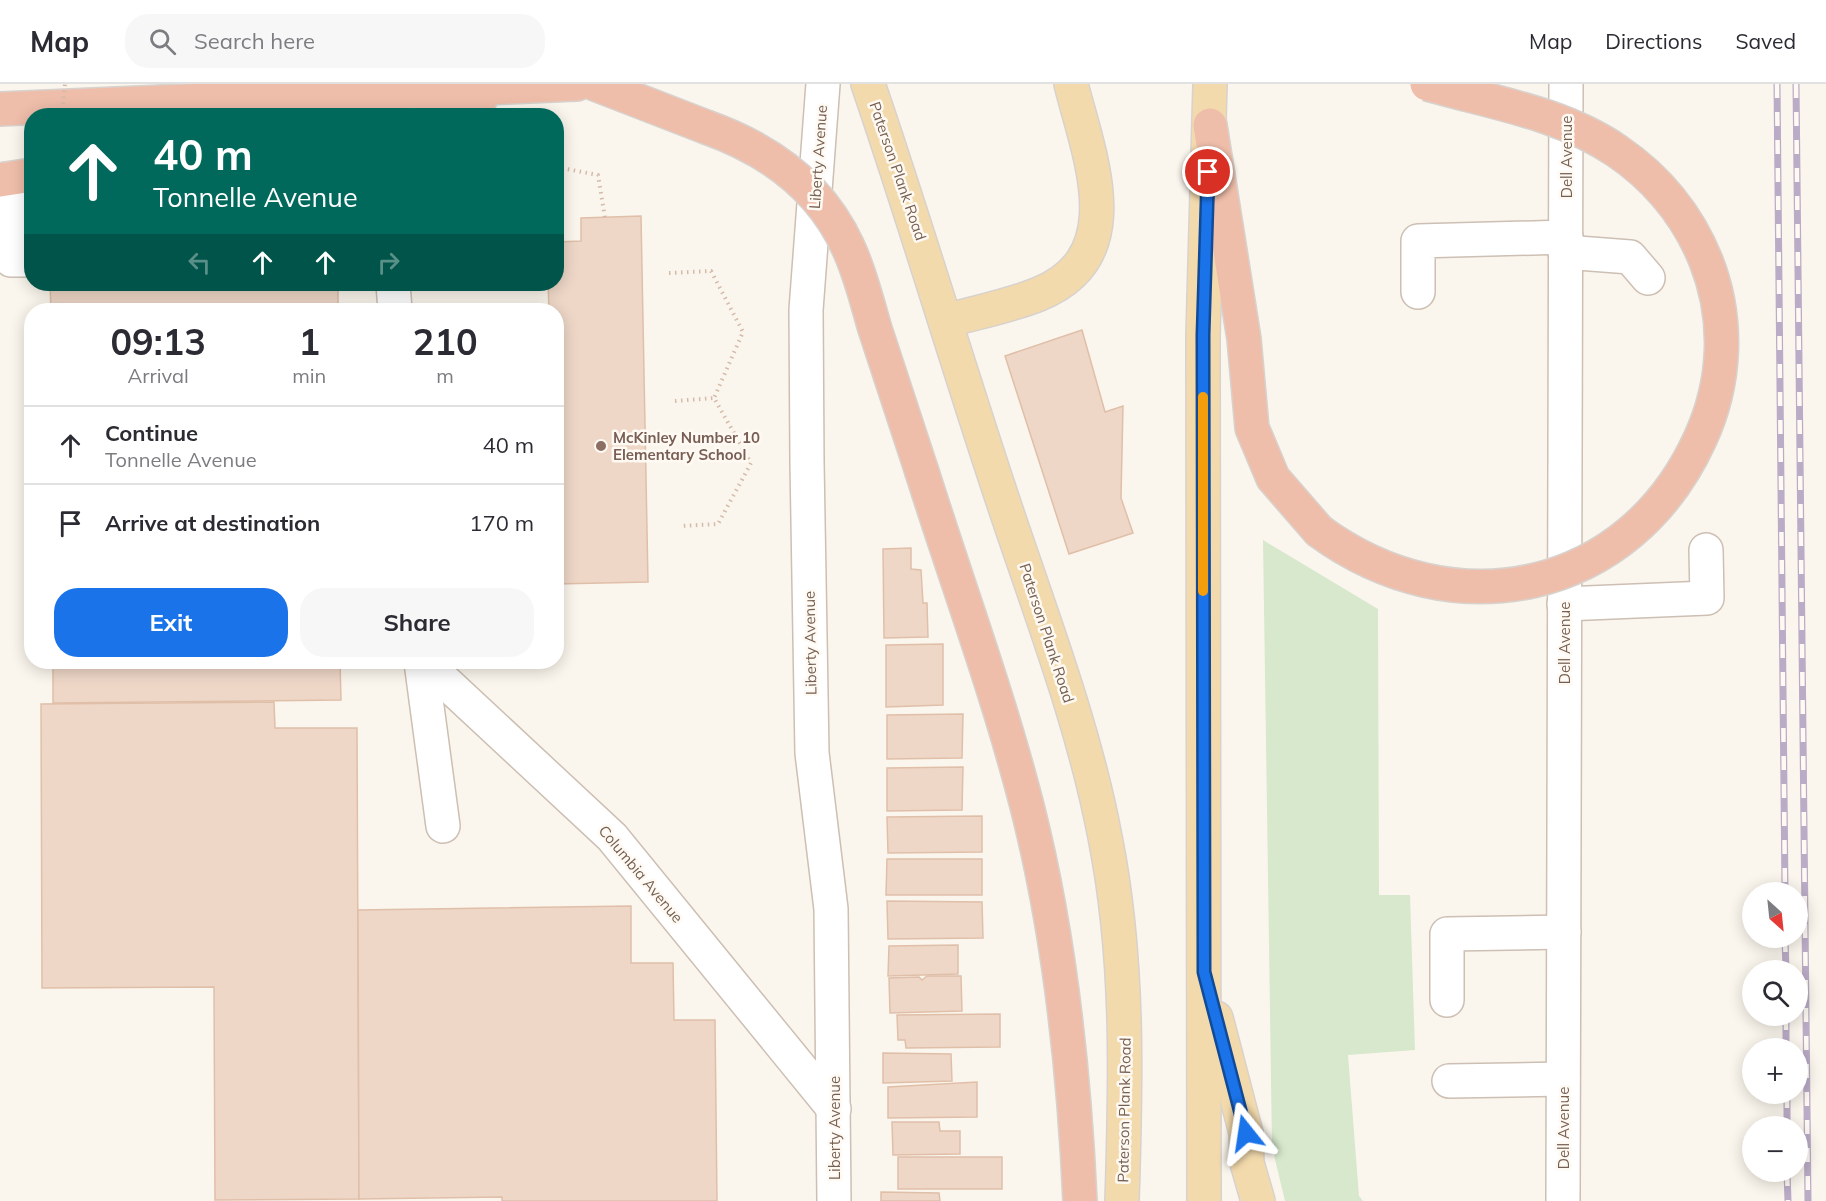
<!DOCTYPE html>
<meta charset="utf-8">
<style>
body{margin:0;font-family:Mulish,sans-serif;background:#f7f7f7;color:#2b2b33;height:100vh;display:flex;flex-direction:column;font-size:22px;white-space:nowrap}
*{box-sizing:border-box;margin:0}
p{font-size:20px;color:#7c7c81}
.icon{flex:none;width:33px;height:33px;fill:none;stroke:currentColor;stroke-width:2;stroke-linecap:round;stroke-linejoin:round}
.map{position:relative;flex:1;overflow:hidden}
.panel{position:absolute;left:24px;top:219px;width:540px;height:366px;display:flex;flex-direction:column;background:#fff;border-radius:24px;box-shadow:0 3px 15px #0003}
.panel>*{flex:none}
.hud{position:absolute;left:24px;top:24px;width:540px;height:183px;border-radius:24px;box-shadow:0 3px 15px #0003;background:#00695c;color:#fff;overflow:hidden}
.needle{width:39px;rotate:153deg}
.fabs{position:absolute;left:1742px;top:798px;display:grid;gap:12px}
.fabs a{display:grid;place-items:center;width:66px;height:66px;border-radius:50%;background:#fff;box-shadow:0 3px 15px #0003;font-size:30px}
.pin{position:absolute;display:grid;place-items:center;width:51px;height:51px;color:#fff;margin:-26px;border:3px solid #fff;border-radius:50%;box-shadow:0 2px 6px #0007}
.me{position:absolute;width:66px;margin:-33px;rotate:345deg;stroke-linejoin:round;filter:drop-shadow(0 0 4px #0008)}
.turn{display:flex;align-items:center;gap:21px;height:126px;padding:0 30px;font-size:27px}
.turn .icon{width:78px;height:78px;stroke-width:2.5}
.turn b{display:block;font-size:42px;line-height:51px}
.lanes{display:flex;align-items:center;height:57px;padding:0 30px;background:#0003;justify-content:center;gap:30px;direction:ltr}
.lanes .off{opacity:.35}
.eta{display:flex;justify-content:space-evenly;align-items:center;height:102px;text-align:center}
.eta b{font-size:36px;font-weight:700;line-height:42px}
.action{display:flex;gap:12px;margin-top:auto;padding:12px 30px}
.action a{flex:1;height:69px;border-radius:24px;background:#1a73e8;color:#fff;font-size:24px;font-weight:700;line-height:69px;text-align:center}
.action a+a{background:#f7f7f7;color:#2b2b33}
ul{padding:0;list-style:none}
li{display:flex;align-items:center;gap:18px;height:78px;padding:0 30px;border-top:2px solid #e1e1e2}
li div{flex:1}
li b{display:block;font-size:22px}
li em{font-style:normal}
header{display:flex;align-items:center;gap:36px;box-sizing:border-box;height:84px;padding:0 30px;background:#fff;border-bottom:2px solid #e1e1e2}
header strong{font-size:28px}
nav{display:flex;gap:33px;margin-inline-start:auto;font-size:21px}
.search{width:420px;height:54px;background:#f7f7f7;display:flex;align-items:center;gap:15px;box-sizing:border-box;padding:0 21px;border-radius:24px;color:#7c7c81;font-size:22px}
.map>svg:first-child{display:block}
.green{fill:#d7e8cc}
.building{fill:#eed7c7;stroke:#e0bfa9;stroke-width:1.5}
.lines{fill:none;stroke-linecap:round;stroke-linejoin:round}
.minor-casing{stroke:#cdbfb3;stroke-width:36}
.major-casing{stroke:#d8d2ce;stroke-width:36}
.highway-casing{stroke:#d8d2ce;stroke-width:36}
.path{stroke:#d4bba9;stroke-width:4;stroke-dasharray:1.5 4.5;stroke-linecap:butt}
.minor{stroke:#fff;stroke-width:33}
.major{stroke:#f3daac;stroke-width:33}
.highway{stroke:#efbeaa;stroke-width:33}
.rail-casing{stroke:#baabc6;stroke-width:7}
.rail{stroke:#fefaf3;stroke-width:4.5;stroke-dasharray:14;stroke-linecap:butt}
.highway-bridge-casing{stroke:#d8d2ce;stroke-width:36;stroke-linecap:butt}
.path-bridge{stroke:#d4bba9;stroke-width:4;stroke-dasharray:1.5 4.5;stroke-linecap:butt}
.highway-bridge{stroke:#efbeaa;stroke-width:33}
.route-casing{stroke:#114b97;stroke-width:15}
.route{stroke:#1a73e8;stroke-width:10}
.slow{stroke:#f59e0b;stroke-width:10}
.education-dot{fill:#8d6e63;stroke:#fefaf3;stroke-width:2}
.labels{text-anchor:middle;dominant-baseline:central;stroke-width:5;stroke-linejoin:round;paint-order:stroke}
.street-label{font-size:15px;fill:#755f51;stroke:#fefaf3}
.education-label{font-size:15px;font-weight:bold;fill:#785e54;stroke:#fefaf3;text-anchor:start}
</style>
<header>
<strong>Map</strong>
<div class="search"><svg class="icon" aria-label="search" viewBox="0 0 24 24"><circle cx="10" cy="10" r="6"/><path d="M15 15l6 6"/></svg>Search here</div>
<nav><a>Map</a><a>Directions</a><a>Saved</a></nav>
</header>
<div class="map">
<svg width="1826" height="1117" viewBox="0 0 1826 1117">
<rect width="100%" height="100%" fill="#fbf6ed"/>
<polygon class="green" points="1263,456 1378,525 1379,811 1410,811 1415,966 1348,971 1359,1112 1363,1117 1285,1117 1272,1063"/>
<g class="building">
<polygon points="641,132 648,498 556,500 556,226 549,226 548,200 556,200 556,158 581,157 581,134"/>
<polygon points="50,200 338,200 338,226 51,226"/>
<polygon points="1082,246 1105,328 1123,322 1121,414 1133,449 1069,470 1005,272"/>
<polygon points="911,464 911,485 921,486 923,519 927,519 928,553 884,554 883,465"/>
<polygon points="943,560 943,621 886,623 886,561"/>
<polygon points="53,578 340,578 341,616 53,619"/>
<polygon points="274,618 275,644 357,644 359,1115 215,1116 214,903 42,904 41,620"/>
<polygon points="963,630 962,674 887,675 887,631"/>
<polygon points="963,683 962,726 887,727 887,684"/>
<polygon points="982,732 982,768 888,769 887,733"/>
<polygon points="887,775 982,775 982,811 886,811"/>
<polygon points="887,817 982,818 983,854 888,855"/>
<polygon points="631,822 631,879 673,879 674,936 715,936 717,1117 502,1117 502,1113 359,1115 358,826"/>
<polygon points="958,861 958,890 888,892 889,862"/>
<polygon points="927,892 961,892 962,927 890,929 889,894 919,893 922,896"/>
<polygon points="1000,930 1000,963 906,964 905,956 898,956 897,931"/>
<polygon points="883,969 951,970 952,997 883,999"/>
<polygon points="977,998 977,1033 888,1034 888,1003"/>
<polygon points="892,1038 939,1038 940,1047 960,1047 960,1070 893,1071"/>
<rect x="898" y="1073" width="104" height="32"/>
<polygon points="881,1108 939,1109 940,1117 881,1117"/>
</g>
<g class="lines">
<defs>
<g id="minor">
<polyline points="823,0 806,226 807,378 812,669 831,825 834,1117"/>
<polyline points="8,95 11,176 32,176"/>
<polyline points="1565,168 1630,173 1648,194"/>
<polyline points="393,200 395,226"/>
<polyline points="1418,208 1418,157 1566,153"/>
<polyline points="1564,520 1707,514 1706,466"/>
<polyline points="421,578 443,742"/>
<polyline points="424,578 612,753 834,1025"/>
<polyline points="1447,916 1447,850 1564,848"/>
<polyline points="1449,997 1563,995"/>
<polyline points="1563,1117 1566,0"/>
</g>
<g id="major">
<path d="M868,0c47,137 88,276 134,414 37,112 81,223 103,339 24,120 21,242 17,364"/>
<path d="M946,237c31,-9 64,-15 93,-27 93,-38 50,-138 32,-210"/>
<polyline points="1216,934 1246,1049 1247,1079 1258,1117"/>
<polyline points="1204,1117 1203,251 1210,0"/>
</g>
<g id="highway">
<polyline points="595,0 706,43"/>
<polyline points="0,25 577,0"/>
<polyline points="430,32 480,16"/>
<polyline points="1210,41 1244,255 1252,344 1273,394 1319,447"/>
<polyline points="0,96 32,91"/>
<path d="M922,388c35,111 76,221 105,334 33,129 47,262 53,395"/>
</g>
</defs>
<use href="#minor" class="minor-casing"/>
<use href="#major" class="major-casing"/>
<use href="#highway" class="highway-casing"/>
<g class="path">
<polyline points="556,83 598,91 605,134"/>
<polyline points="669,189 711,187 743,248 714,314"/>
<polyline points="675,317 714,314 751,379 718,440 680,442"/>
</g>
<use href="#minor" class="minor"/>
<use href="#major" class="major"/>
<use href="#highway" class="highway"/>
<defs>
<g id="rail">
<polyline points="1777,0 1785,808"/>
<polyline points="1796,0 1808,1117"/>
<polyline points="1785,854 1786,886"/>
<polyline points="1786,932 1786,964"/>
<polyline points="1787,1010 1787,1042"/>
<polyline points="1787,1088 1788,1117"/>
</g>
</defs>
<use href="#rail" class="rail-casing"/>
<use href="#rail" class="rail"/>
<defs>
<g id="highway-bridge">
<path d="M706,43c62,22 114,58 142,120 12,25 19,55 27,82 16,48 31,95 47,143"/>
<path d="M1319,447c135,99 310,64 381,-92 26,-56 29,-120 6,-178 -18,-45 -48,-82 -89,-110 -55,-38 -127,-49 -190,-67"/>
</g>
</defs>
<use href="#highway-bridge" class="highway-bridge-casing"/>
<polyline class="path-bridge" points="62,32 65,0"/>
<use href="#highway-bridge" class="highway-bridge"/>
</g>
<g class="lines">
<defs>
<polyline id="route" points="1208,88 1203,251 1204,888 1246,1049"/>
</defs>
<use href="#route" class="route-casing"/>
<use href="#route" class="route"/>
<polyline class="slow" points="1203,313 1203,507"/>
</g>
<circle class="education-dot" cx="601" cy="362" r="6"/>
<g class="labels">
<g class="street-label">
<text transform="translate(818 73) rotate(-86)">Liberty Avenue</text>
<text transform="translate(1566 73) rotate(-90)">Dell Avenue</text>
<text transform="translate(898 87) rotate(71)">Paterson Plank Road</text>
<text transform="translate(1047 549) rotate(72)">Paterson Plank Road</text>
<text transform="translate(810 559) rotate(-91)">Liberty Avenue</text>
<text transform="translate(1564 559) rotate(-90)">Dell Avenue</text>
<text transform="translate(641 790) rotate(50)">Columbia Avenue</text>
<text transform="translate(1124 1026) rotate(-89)">Paterson Plank Road</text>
<text transform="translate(834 1044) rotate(-90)">Liberty Avenue</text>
<text transform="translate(1563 1044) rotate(-90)">Dell Avenue</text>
</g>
<g class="education-label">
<text x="613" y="353">McKinley Number 10<tspan x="613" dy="17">Elementary School</tspan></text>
</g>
</g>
</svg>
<div class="fabs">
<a><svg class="needle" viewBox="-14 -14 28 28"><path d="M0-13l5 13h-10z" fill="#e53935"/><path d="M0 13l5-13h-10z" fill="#7c7c81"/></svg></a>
<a><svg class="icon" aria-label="search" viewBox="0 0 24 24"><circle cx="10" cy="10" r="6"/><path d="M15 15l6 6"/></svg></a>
<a>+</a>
<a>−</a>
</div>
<div class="pin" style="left:1208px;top:88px;background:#d93025"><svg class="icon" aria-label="arrive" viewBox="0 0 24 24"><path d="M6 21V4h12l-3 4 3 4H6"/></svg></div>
<svg class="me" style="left:1246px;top:1049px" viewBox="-20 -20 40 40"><path d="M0-17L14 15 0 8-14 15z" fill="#1a73e8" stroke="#fff" stroke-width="4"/></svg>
<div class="hud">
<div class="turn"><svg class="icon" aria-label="ahead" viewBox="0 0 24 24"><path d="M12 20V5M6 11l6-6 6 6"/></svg><div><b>40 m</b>Tonnelle Avenue</div></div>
<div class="lanes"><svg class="icon off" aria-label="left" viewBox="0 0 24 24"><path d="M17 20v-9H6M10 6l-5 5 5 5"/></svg><svg class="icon" aria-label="ahead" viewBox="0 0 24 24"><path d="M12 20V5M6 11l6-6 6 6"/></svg><svg class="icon" aria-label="ahead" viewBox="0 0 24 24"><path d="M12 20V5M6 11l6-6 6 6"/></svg><svg class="icon off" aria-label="right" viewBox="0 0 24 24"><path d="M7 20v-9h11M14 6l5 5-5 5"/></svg></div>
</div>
<section class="panel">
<div class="eta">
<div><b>09:13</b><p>Arrival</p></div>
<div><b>1</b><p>min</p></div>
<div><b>210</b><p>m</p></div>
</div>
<ul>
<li><svg class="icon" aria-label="ahead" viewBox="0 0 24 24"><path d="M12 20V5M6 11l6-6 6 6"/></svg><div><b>Continue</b><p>Tonnelle Avenue</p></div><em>40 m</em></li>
<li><svg class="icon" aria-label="arrive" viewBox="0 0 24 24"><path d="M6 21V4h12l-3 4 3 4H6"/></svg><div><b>Arrive at destination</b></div><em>170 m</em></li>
</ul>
<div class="action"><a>Exit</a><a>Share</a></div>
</section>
</div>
